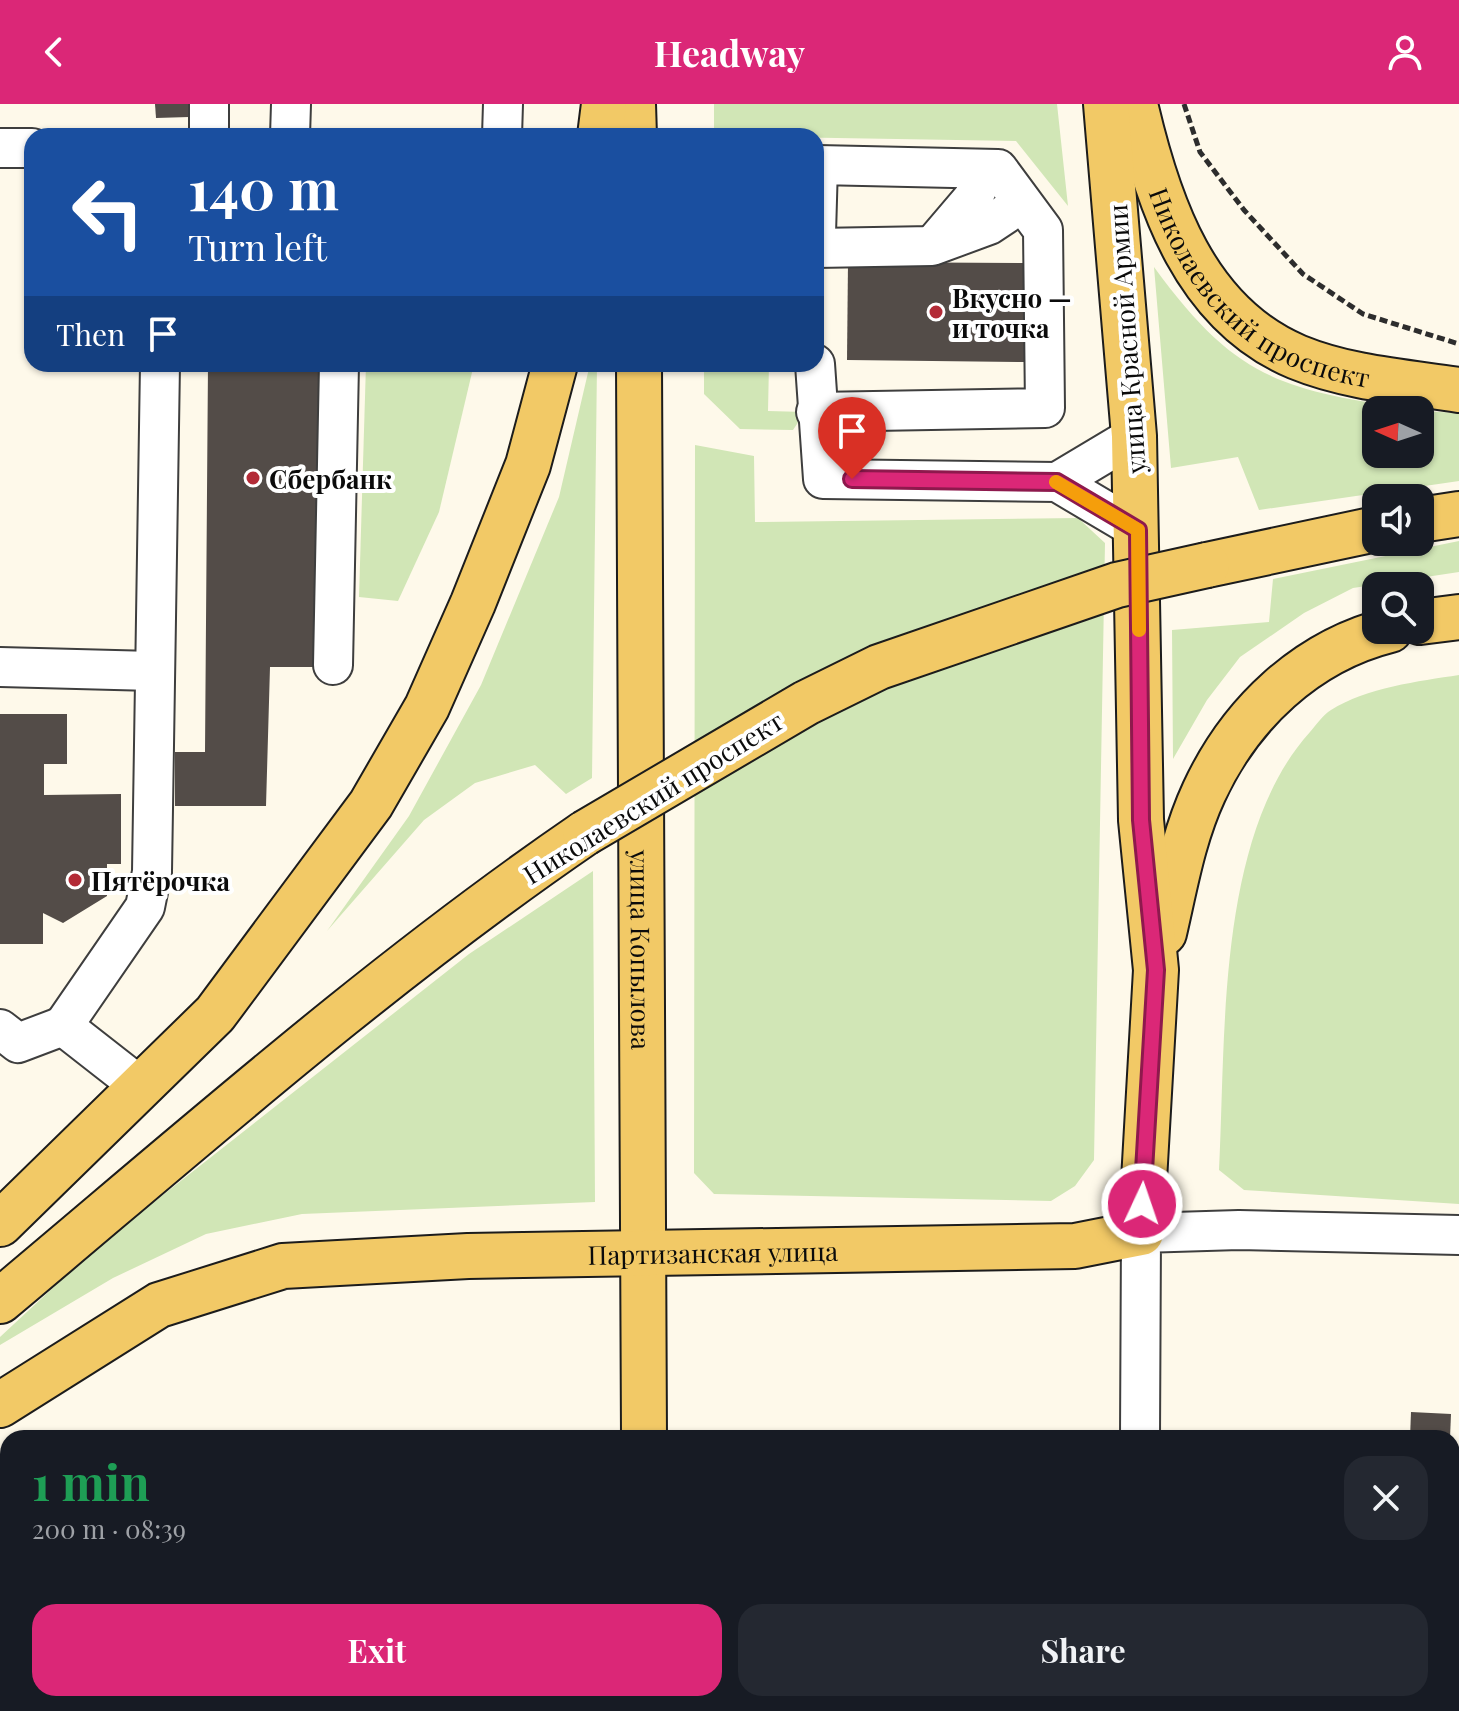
<!DOCTYPE html>
<meta charset="utf-8">
<style>
body{margin:0;font-family:"Playfair Display",serif;background:#242831;color:#f1f3f6;height:100vh;display:flex;flex-direction:column;font-size:30px;white-space:nowrap}
*{box-sizing:border-box;margin:0}
p{font-size:26px;color:#9ea1a6}
.icon{flex:none;width:44px;height:44px;fill:none;stroke:currentColor;stroke-width:2;stroke-linecap:round;stroke-linejoin:round}
.map{position:relative;flex:1;overflow:hidden}
.details{position:absolute;left:0px;top:1326px;width:1460px;height:282px;display:flex;flex-direction:column;background:#171b24;border-radius:24px 24px 0 0;box-shadow:0 2px 6px #0004}
.details>*{flex:none}
.guide{position:absolute;left:24px;top:24px;width:800px;height:244px;border-radius:24px;box-shadow:0 2px 6px #0004;background:#1a4fa0;color:#fff;overflow:hidden}
.needle{width:52px;rotate:273deg}
.controls{position:absolute;left:1362px;top:292px;display:grid;gap:16px}
.controls a{display:grid;place-items:center;width:72px;height:72px;border-radius:16px;background:#171b24;box-shadow:0 2px 6px #0004;font-size:40px}
.pin{position:absolute;display:grid;place-items:center;width:68px;height:68px;color:#fff;margin:-82px -34px;border-radius:50% 50% 50% 0;rotate:-45deg;box-shadow:0 0 8px #0007}
.pin .icon{rotate:45deg}
.me{position:absolute;width:88px;margin:-44px;rotate:3deg;stroke-linejoin:round;filter:drop-shadow(0 0 6px #0008)}
.turn{display:flex;align-items:center;gap:28px;height:168px;padding:0 32px;font-size:36px}
.turn .icon{width:104px;height:104px;stroke-width:2.5}
.turn b{display:block;font-size:56px;line-height:68px}
.then{display:flex;align-items:center;height:76px;padding:0 32px;background:#0003;gap:16px;font-size:30px}
.round{display:grid;place-items:center;flex:none;width:84px;height:84px;border-radius:24px;background:#242831}
.overview{display:flex;align-items:center;justify-content:space-between;height:136px;padding:0 32px}
h1{font-size:48px;font-weight:700;line-height:60px;color:#1e9e55}
.action{display:flex;gap:16px;margin-top:auto;padding:16px 32px}
.action a{flex:1;height:92px;border-radius:24px;background:#db2777;color:#fff;font-size:32px;font-weight:700;line-height:92px;text-align:center}
.action a+a{background:#242831;color:#f1f3f6}
header{display:flex;justify-content:space-between;align-items:center;height:104px;padding:0 32px;background:#db2777;color:#fff;font-size:36px;font-weight:700}
.map>svg:first-child{display:block}
.green{fill:#d1e6b6}
.building{fill:#534c48}
.lines{fill:none;stroke-linecap:round;stroke-linejoin:round}
.minor-casing{stroke:#3e3e3e;stroke-width:42}
.major-casing{stroke:#1c1c1c;stroke-width:48}
.path{stroke:#2d2d2d;stroke-width:5;stroke-dasharray:8 4;stroke-linecap:butt}
.minor{stroke:#fff;stroke-width:38}
.major{stroke:#f2c966;stroke-width:44}
.major-bridge-casing{stroke:#1c1c1c;stroke-width:48;stroke-linecap:butt}
.major-bridge{stroke:#f2c966;stroke-width:44}
.route-casing{stroke:#8e194d;stroke-width:20}
.route{stroke:#db2777;stroke-width:14}
.slow{stroke:#f59e0b;stroke-width:14}
.poi-dot{fill:#b32b37;stroke:#fff;stroke-width:3}
.labels{text-anchor:middle;dominant-baseline:central;stroke-width:8;stroke-linejoin:round;paint-order:stroke}
.street-label{font-size:26px;fill:#0b0b0b;stroke:#fff}
.poi-label{font-size:26px;font-weight:bold;fill:#0b0b0b;stroke:#fff;text-anchor:start}
</style>
<header><svg class="icon" aria-label="back" viewBox="0 0 24 24"><path d="M15 5l-7 7 7 7"/></svg>Headway<svg class="icon" aria-label="person" viewBox="0 0 24 24"><circle cx="12" cy="8" r="4"/><path d="M4 21q1-7 8-7t8 7"/></svg></header>
<div class="map">
<svg width="1459" height="1607" viewBox="0 0 1459 1607">
<rect width="100%" height="100%" fill="#fef9ea"/>
<g class="green">
<polygon points="714,0 1057,0 1068,102 1016,37 714,32"/>
<path d="M1154,163c83,114 128,122 261,143h-39v44h44v-43l39,2v68l-200,29 -21,-53 -67,11z"/>
<polygon points="366,260 474,260 439,408 398,497 359,493"/>
<polygon points="590,260 597,260 592,674 566,690 535,661 475,679 424,716 327,827 409,712 481,581 559,393"/>
<polygon points="704,260 769,260 768,307 805,308 793,326 740,325 704,290"/>
<polygon points="695,341 754,352 755,418 1078,414 1105,439 1094,1056 1075,1082 1051,1097 714,1090 694,1069"/>
<polygon points="1459,437 1459,468 1353,484 1304,509 1240,553 1207,596 1173,655 1172,526 1269,518 1273,475"/>
<path d="M1459,571v529l-215,-14 -25,-20c7,-133 -3,-334 91,-438 6,-7 13,-17 21,-22 35,-22 88,-29 128,-35z"/>
<polygon points="593,767 595,1098 302,1110 206,1130 113,1174 0,1241 0,1233 98,1142 469,850"/>
</g>
<g class="building">
<polygon points="155,0 189,0 189,13 156,14"/>
<polygon points="848,158 1026,159 1025,258 847,256"/>
<polygon points="208,260 322,260 321,563 270,563 266,702 175,702 175,648 205,648"/>
<polygon points="0,610 67,610 67,660 44,660 44,691 121,690 121,760 107,760 107,792 63,819 43,809 43,840 0,840"/>
<polygon points="1411,1308 1451,1310 1450,1334 1410,1334"/>
<polygon points="8,1474 8,1507 0,1507 0,1482"/>
<polygon points="1084,1600 1102,1600 1110,1607 1078,1607"/>
<rect x="1279" y="1600" width="145" height="7"/>
</g>
<g class="lines">
<defs>
<g id="minor">
<polyline points="209,0 209,32"/>
<polyline points="290,32 291,0"/>
<polyline points="502,32 503,0"/>
<polyline points="0,44 32,44"/>
<polyline points="816,130 818,61 998,65 1043,126 1045,304 816,308"/>
<polyline points="933,141 973,94 986,66"/>
<polyline points="816,144 932,142 989,121 1022,99"/>
<polyline points="815,260 823,375 1057,378 1138,426"/>
<polyline points="1057,378 1134,332"/>
<polyline points="333,561 339,260"/>
<polyline points="0,563 153,567"/>
<polyline points="63,922 145,803 152,768 160,260"/>
<polyline points="0,925 18,939 63,922 141,983"/>
<polyline points="1140,1334 1141,1129 1239,1126 1459,1131"/>
<polyline points="1165,1600 1167,1607"/>
</g>
<g id="major">
<polyline points="633,0 634,32"/>
<path id="s1" d="M1135,0c23,100 60,210 162,253 51,21 108,25 162,33"/>
<polyline points="600,32 604,0"/>
<path id="s2" d="M639,260l5,1074"/>
<polyline points="1420,416 1459,410"/>
<polyline points="1207,461 1376,425"/>
<polyline points="1420,518 1459,513"/>
<path d="M1164,829c11,-47 19,-96 40,-141 36,-78 102,-141 186,-162"/>
<polyline points="0,1120 215,910 371,700 427,603 473,499 528,361 555,260"/>
<path d="M0,1197c191,-160 379,-327 585,-468"/>
<path id="s3" d="M0,1301l159,-100 124,-39 185,-10 607,-10 66,-13 15,-263 -15,-150 -7,-384 -28,-332"/>
<polyline points="646,1600 646,1607"/>
</g>
</defs>
<use href="#minor" class="minor-casing"/>
<use href="#major" class="major-casing"/>
<polyline class="path" points="1184,0 1200,48 1244,106 1303,170 1363,210 1459,240"/>
<use href="#minor" class="minor"/>
<use href="#major" class="major"/>
<defs>
<polyline id="major-bridge" points="585,729 806,599 879,563 1117,481 1207,461"/>
</defs>
<use href="#major-bridge" class="major-bridge-casing"/>
<use href="#major-bridge" class="major-bridge"/>
</g>
<g class="lines">
<defs>
<polyline id="route" points="852,375 1057,378 1138,426 1141,716 1156,866 1142,1100"/>
</defs>
<use href="#route" class="route-casing"/>
<use href="#route" class="route"/>
<polyline class="slow" points="1056,378 1138,426 1139,526"/>
</g>
<g class="poi-dot">
<circle cx="936" cy="208" r="8"/>
<circle cx="253" cy="374" r="8"/>
<circle cx="75" cy="776" r="8"/>
</g>
<g class="labels">
<g class="street-label">
<text stroke="none"><textPath href="#s1" startOffset="238">Николаевский проспект</textPath></text>
<text transform="translate(1126 235) rotate(-94)">улица Красной Армии</text>
<text transform="translate(653 693) rotate(-32)">Николаевский проспект</text>
<text stroke="none"><textPath href="#s2" startOffset="586">улица Копылова</textPath></text>
<text stroke="none"><textPath href="#s3" startOffset="748">Партизанская улица</textPath></text>
</g>
<g class="poi-label">
<text x="952" y="193">Вкусно —<tspan x="952" dy="30">и точка</tspan></text>
<text x="269" y="374">Сбербанк</text>
<text x="91" y="776">Пятёрочка</text>
</g>
</g>
</svg>
<div class="controls">
<a><svg class="needle" viewBox="-14 -14 28 28"><path d="M0-13l5 13h-10z" fill="#e53935"/><path d="M0 13l5-13h-10z" fill="#9ea1a6"/></svg></a>
<a><svg class="icon" aria-label="sound" viewBox="0 0 24 24"><path d="M4 9h4l5-4v14l-5-4H4zM17 9q2 3 0 6"/></svg></a>
<a><svg class="icon" aria-label="search" viewBox="0 0 24 24"><circle cx="10" cy="10" r="6"/><path d="M15 15l6 6"/></svg></a>
</div>
<div class="pin" style="left:852px;top:375px;background:#d93025"><svg class="icon" aria-label="arrive" viewBox="0 0 24 24"><path d="M6 21V4h12l-3 4 3 4H6"/></svg></div>
<svg class="me" style="left:1142px;top:1100px" viewBox="-20 -20 40 40"><circle r="17" fill="#db2777" stroke="#fff" stroke-width="3"/><path d="M0-11L8 9 0 5-8 9z" fill="#fff"/></svg>
<div class="guide">
<div class="turn"><svg class="icon" aria-label="left" viewBox="0 0 24 24"><path d="M17 20v-9H6M10 6l-5 5 5 5"/></svg><div><b>140 m</b>Turn left</div></div>
<div class="then">Then<svg class="icon" aria-label="arrive" viewBox="0 0 24 24"><path d="M6 21V4h12l-3 4 3 4H6"/></svg></div>
</div>
<section class="details">
<div class="overview"><div><h1>1 min</h1><p>200 m · 08:39</p></div><a class="round"><svg class="icon" aria-label="close" viewBox="0 0 24 24"><path d="M6 6l12 12M18 6L6 18"/></svg></a></div>
<div class="action"><a>Exit</a><a>Share</a></div>
</section>
</div>
